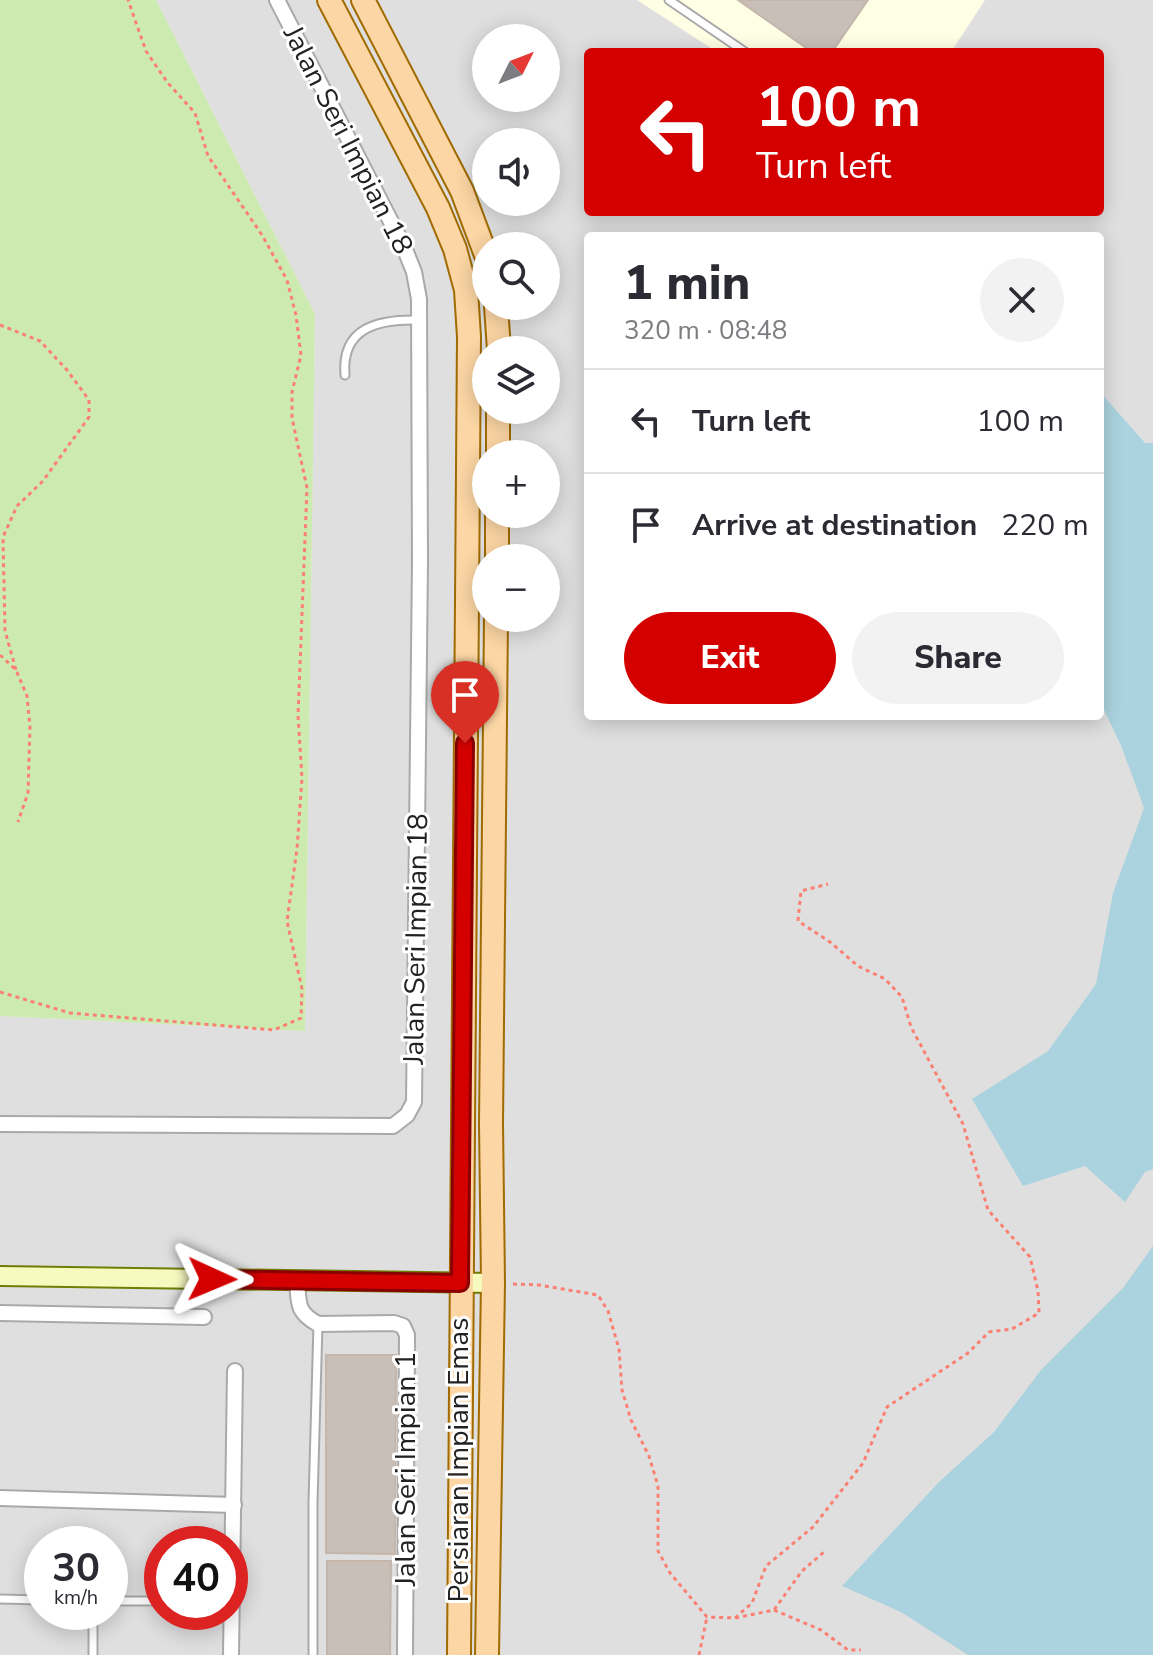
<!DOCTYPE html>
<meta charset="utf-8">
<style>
body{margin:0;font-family:"Nunito Sans",sans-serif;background:#f2f2f3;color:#2b2b33;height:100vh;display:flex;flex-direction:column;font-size:30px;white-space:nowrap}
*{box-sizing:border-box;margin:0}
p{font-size:26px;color:#7c7c81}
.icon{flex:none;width:44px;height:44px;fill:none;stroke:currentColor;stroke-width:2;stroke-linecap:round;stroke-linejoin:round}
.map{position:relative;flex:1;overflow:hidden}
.details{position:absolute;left:584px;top:232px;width:520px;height:488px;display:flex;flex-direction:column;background:#fff;border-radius:8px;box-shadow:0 4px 20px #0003}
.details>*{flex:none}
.banner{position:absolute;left:584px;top:48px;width:520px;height:168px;border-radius:8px;box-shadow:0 4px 20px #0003;background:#d40000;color:#fff;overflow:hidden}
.needle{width:52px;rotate:48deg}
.controls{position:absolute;left:472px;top:24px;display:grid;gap:16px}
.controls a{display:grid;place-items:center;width:88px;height:88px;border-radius:50%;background:#fff;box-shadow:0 4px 20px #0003;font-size:40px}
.speed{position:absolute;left:24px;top:1526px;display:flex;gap:16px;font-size:40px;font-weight:700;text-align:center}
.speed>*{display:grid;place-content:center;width:104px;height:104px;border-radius:50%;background:#fff;box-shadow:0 4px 20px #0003;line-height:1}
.speed small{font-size:20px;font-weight:400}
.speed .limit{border:12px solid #d22;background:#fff;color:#111}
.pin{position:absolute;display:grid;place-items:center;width:68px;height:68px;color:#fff;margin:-82px -34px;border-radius:50% 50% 50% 0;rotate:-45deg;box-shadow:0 0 8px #0007}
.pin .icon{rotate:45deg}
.me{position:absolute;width:88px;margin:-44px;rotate:91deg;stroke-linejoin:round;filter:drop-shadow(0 0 6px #0008)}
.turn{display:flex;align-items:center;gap:28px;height:168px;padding:0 40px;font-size:36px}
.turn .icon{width:104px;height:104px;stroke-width:2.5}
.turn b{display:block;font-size:56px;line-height:68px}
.round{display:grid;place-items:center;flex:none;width:84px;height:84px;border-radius:42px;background:#f2f2f3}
.headline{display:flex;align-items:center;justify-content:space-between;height:136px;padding:0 40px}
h1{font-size:48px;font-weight:800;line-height:60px}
.button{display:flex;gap:16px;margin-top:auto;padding:16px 40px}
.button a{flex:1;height:92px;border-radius:48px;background:#d40000;color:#fff;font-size:32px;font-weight:800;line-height:92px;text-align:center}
.button a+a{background:#f2f2f3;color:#2b2b33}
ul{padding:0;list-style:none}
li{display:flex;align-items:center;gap:24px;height:104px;padding:0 40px;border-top:2px solid #e1e1e2}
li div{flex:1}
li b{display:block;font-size:30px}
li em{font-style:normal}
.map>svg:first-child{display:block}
.residential{fill:#e0dfdf;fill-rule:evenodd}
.education{fill:#ffffe5}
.grass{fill:#cdebb0}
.water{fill:#aad3df}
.building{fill:#c7bfb8;stroke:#c4b6ab;stroke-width:2}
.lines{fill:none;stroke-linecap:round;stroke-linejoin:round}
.lane-casing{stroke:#a9a9a9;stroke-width:11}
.street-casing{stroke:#a9a9a9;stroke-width:18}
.secondary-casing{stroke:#707d05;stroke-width:22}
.primary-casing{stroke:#a06b00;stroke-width:26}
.path{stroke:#fa8072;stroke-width:3;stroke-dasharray:4 4;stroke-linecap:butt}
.lane{stroke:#fff;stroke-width:7}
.street{stroke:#fff;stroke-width:14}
.secondary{stroke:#f7fabf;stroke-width:18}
.primary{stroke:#fcd6a4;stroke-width:22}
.route-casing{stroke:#8a0000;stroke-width:20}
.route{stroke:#d40000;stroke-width:14}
.labels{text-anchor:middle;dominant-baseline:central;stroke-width:6;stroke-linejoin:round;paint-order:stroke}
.street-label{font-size:28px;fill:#222;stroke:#fff}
</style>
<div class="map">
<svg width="1153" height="1655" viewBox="0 0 1153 1655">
<rect width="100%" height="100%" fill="#f2efe9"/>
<path class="residential" d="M156,0h997v1655h-1153v-639l305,15 10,-717zM486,38h60v60h-60zM588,52h512v160h-512zM486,142h60v60h-60zM588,236h512v480h-512zM486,246h60v60h-60zM486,350h60v60h-60zM486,454h60v60h-60zM486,558h60v60h-60zM42,1544h68v68h-68zM162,1544h68v68h-68z"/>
<polygon class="education" points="637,0 985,0 951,52 717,52"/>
<polygon class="grass" points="0,0 156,0 315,314 305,1031 0,1016"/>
<g class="water">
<polygon points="1100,392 1145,443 1153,443 1153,1169 1145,1172 1125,1202 1085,1166 1023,1186 972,1099 1048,1051 1096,984 1113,893 1144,808 1122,748 1100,701"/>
<polygon points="1153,1246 1153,1655 968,1655 901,1612 842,1586 939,1482 994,1432 1041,1370 1123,1288"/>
</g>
<g class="building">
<polygon points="738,0 868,0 832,52 812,52"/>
<polygon points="326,1355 396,1355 395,1554 326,1553"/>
<polygon points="327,1561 391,1561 390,1655 327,1655"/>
</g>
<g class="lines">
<defs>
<g id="lane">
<polyline points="669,0 745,52"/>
<path d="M345,375c-4,-48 34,-56 74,-55"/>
<polyline points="0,1599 42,1600"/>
<polyline points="110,1601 162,1601"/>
<polyline points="93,1612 93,1655"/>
<polyline points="313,1655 313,1502 318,1324"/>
</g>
<g id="street">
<polyline points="0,1124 393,1126 407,1115 414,1102 420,562 419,299 414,272 404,247 277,0"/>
<path d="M297,1281c2,22 -1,31 21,43l76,-1 9,3 4,9 -2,320"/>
<polyline points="0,1313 204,1317"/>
<polyline points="0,1498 234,1505"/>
<polyline points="231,1655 235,1371"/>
</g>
<polyline id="secondary" points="0,1276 493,1283"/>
<g id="primary">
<polyline points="329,0 438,208 455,249 466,290 469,337 459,1655"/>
<polyline points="363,0 462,191 486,255"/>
<polyline points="496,306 499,350"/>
<polyline points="498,454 498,410"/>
<polyline points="497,558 497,514"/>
<polyline points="487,1655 493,1283 491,1123 496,618"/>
</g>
</defs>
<use href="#lane" class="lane-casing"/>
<use href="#street" class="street-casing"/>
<use href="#secondary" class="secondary-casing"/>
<use href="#primary" class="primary-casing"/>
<g class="path">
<polyline points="0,325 40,341 67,370 89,400 89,417 43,481 17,506 3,537 5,631 16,670"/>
<polyline points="0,655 16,670 27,696 30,727 28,793 18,822"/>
<polyline points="0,992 70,1013 274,1030 301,1018 302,989 287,921 297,849 302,778 298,716 307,488 292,418 292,392 301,355 296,315 287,280 262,235 208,156 195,113 167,82 146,51 128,0"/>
<polyline points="513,1284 539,1285 598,1295 608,1311 619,1349 622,1390 631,1420 649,1456 658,1486 658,1551 670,1573 707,1617 735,1618 774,1610 802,1571 824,1552"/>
<polyline points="774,1610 821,1630 848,1650 861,1650"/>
<polyline points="735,1618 752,1603 766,1566 813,1527 863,1463 887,1407 968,1353 989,1332 1012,1329 1039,1313 1038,1291 1030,1257 988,1210 963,1124 911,1027 902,997 885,979 858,966 830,942 798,921 801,891 828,884"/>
<polyline points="699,1655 707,1617"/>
</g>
<use href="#lane" class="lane"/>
<use href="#street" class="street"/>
<use href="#secondary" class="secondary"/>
<use href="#primary" class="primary"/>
</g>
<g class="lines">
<defs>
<polyline id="route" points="212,1279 460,1283 465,743"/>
</defs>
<use href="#route" class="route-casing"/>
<use href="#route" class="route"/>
</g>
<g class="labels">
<g class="street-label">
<text transform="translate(348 140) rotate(63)">Jalan Seri Impian 18</text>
<text transform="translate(416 939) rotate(-89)">Jalan Seri Impian 18</text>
<text transform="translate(459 1460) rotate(-90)">Persiaran Impian Emas</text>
<text transform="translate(406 1469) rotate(-90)">Jalan Seri Impian 1</text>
</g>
</g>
</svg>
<div class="controls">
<a><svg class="needle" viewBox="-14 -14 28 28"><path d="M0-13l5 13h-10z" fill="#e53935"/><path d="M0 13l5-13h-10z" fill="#7c7c81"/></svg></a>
<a><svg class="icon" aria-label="sound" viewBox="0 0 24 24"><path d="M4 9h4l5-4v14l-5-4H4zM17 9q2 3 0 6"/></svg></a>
<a><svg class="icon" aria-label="search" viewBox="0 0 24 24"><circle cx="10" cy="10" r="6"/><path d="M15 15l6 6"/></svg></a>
<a><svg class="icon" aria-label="layers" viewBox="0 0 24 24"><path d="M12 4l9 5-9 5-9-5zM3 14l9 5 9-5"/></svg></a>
<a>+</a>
<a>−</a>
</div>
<div class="speed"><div>30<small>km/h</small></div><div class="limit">40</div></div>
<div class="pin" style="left:465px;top:743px;background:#d93025"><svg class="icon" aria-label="arrive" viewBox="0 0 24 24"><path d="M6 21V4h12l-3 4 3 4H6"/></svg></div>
<svg class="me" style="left:212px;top:1279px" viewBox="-20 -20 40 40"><path d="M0-17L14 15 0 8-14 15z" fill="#d40000" stroke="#fff" stroke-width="4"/></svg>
<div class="banner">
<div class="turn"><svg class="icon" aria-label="left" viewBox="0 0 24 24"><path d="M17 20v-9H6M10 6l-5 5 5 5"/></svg><div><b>100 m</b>Turn left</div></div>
</div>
<section class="details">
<div class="headline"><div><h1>1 min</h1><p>320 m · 08:48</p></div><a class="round"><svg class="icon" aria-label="close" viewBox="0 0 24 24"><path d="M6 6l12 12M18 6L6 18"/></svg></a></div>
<ul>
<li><svg class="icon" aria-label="left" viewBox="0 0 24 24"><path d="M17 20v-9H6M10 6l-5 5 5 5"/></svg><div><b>Turn left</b></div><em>100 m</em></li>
<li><svg class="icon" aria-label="arrive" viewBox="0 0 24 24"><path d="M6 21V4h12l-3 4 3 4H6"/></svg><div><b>Arrive at destination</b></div><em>220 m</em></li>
</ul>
<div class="button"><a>Exit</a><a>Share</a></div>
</section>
</div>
